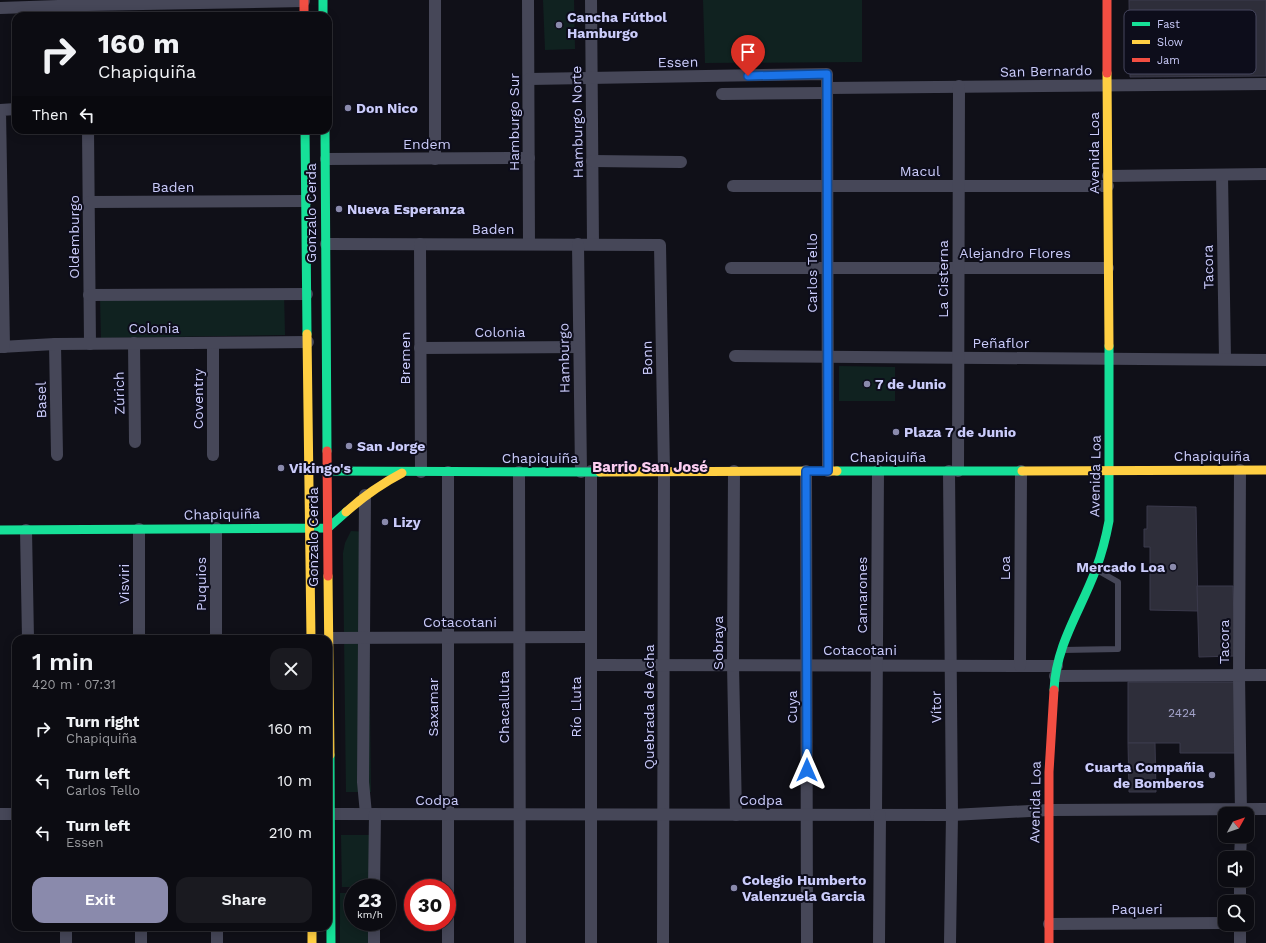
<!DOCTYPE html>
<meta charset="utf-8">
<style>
body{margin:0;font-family:"Work Sans",sans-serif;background:#1a1a20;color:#f1f3f6;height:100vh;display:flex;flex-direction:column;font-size:15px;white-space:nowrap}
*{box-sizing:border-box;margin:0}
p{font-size:13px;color:#9a9b9f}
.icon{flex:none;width:22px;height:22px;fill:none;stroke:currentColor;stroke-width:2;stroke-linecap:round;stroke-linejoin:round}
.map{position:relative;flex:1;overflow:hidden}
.side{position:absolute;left:12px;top:635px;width:320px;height:296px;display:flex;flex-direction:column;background:#0c0c12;border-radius:12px;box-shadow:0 2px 10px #0003,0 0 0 1px #2c2c32}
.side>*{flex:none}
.banner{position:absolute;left:12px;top:12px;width:320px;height:122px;border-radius:12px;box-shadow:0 2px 10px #0003,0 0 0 1px #2c2c32;background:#0c0c12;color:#f1f3f6;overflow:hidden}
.needle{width:26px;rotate:50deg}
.fabs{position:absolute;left:1218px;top:807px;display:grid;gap:8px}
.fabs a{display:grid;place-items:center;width:36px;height:36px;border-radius:8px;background:#0c0c12;box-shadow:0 2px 10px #0003,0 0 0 1px #2c2c32;font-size:20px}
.speed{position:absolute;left:344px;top:879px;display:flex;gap:8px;font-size:20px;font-weight:700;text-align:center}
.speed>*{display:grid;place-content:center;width:52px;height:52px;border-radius:50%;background:#0c0c12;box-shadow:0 2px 10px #0003,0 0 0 1px #2c2c32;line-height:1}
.speed small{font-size:10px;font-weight:400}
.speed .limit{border:6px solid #d22;background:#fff;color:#111}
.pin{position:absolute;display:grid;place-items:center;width:34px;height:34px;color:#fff;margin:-41px -17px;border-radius:50% 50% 50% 0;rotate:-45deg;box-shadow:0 0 4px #0007}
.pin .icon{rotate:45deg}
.me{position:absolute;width:44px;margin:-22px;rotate:0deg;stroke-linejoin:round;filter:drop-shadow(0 0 3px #0008)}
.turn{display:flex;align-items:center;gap:14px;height:84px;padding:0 20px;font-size:18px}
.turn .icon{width:52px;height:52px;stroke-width:2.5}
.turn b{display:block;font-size:28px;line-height:34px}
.then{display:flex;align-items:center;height:38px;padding:0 20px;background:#0003;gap:8px;font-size:15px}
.round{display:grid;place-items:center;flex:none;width:42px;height:42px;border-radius:12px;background:#1a1a20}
.summary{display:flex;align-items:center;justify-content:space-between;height:68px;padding:0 20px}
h1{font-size:24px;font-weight:600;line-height:30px}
.primary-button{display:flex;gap:8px;margin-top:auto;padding:8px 20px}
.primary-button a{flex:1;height:46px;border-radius:12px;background:#8a8aac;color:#fff;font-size:16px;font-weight:600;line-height:46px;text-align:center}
.primary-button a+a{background:#1a1a20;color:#f1f3f6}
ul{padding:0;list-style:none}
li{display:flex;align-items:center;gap:12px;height:52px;padding:0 20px}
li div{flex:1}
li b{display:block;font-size:15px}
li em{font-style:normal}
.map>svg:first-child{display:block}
.green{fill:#102220}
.building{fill:#2e2e3a;stroke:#3b3a4c}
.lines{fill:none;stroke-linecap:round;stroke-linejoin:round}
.lane{stroke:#464758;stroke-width:6}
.street{stroke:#464758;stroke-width:12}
.fast{stroke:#16e098;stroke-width:9}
.slow{stroke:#ffcf43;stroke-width:9}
.jam{stroke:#f24e42;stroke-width:9}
.route-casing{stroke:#114b97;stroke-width:10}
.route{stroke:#1a73e8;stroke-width:7}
.poi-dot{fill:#8a8aac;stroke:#0d0d1b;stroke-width:1.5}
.labels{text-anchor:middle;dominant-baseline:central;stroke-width:4;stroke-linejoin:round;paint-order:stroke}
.number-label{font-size:12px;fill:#a4a4cb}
.poi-label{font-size:14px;font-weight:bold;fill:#cbccfb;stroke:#0d0d1b;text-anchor:start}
.street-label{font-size:14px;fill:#cbccfb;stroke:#0d0d1b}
.neighbourhood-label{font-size:15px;font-weight:bold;fill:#fbcdf0;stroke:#0d0d1b}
.key{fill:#0d0d1b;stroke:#46465e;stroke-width:1}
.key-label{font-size:11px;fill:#cbccfb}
</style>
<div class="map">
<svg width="1266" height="943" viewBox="0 0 1266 943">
<rect width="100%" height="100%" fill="#101018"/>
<g class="green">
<polygon points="543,0 574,0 575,49 545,50"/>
<polygon points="703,0 862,0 862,62 705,63"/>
<polygon points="284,293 285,335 101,338 100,296"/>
<polygon points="839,366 895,367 895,401 839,401"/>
<polygon points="351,531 368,532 371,792 346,792 343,553 345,543"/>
<polygon points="341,835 372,835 372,887 342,887"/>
<polygon points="340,893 353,893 353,922 370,922 370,943 340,943"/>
</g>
<g class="building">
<polygon points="1129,0 1266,0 1266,76 1130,77"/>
<polygon points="1147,506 1196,507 1198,611 1150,610 1150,547 1144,547 1144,529 1147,529"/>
<polygon points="1197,586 1233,586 1235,656 1199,657"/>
<polygon points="1128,682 1235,682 1236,753 1180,753 1180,743 1128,743"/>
<polygon points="1128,743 1155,743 1156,792 1129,792"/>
</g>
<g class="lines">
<polyline class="lane" points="1063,650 1118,649 1118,582 1097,570"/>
<g class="street">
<polyline points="435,0 435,159"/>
<polyline points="528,0 529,244"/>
<polyline points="591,0 593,244"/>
<polyline points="0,8 87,5 304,1"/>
<polyline points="529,79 827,74 828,471"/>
<polyline points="827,88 1266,84"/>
<polyline points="722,94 827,93"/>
<polyline points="88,130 90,344"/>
<polyline points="326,159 529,158"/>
<polyline points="592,161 681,162"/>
<polyline points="1222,175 1225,359"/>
<polyline points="1108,176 1266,174"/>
<polyline points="733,186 1108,186"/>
<polyline points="89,202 306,201"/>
<polyline points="326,244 660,245 664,471 663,943"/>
<polyline points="420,244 421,472"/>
<polyline points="578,244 581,472"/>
<polyline points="731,268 1108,268"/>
<polyline points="89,295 307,294"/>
<polyline points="134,343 135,442"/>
<polyline points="213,343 213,455"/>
<polyline points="55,344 57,455"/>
<polyline points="0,347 55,344 308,342"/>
<polyline points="4,347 0,110 16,109"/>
<polyline points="420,348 579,347"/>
<polyline points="735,356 1266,360"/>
<polyline points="1240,470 1239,675 1241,814"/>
<polyline points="734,471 733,665 736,815"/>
<polyline points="806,471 807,943"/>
<polyline points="949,471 952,815 950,943"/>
<polyline points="958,471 959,86"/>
<polyline points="448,472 448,943"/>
<polyline points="519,472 520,943"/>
<polyline points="365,495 363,782 366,814"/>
<polyline points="216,528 216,639"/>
<polyline points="139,529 139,639"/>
<polyline points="26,530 28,639"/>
<polyline points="329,638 591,637"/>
<polyline points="591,665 1057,666"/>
<polyline points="1020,666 1021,471"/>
<polyline points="1055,676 1266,675"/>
<polyline points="0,814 16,814"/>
<polyline points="328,814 952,815 1049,810 1266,809"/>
<polyline points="876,815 878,471"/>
<polyline points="1240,858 1241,836"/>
<polyline points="374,888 375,814"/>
<polyline points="1240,902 1240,880"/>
<polyline points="1049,924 1225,923"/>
<polyline points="66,927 66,943"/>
<polyline points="141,927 141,943"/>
<polyline points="217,927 217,943"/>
<polyline points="374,943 374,922"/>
<polyline points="591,943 591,471"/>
<polyline points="879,943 880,815"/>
<polyline points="1240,943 1240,924"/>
</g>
<g class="fast">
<polyline points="323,0 323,16"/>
<polyline points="305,130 307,334"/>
<polyline points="325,130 327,451"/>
<polyline points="328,471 600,472"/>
<polyline points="837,471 1022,471"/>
<polyline points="0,530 328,528 346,512"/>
<path d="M1054,690c2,-46 27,-80 42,-121 6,-16 10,-32 13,-48v-175"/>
<polyline points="330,755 331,943"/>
</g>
<g class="slow">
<polyline points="1107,73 1109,346"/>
<polyline points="307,334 311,639"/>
<polyline points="1022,471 1266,470"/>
<polyline points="600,472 837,471"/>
<path d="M346,512c18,-16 35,-28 56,-39"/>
<polyline points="328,576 330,755"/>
<polyline points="312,927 312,943"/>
</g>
<g class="jam">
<polyline points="304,0 304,16"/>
<polyline points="1107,0 1107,73"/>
<polyline points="327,451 328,576"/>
<polyline points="1049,943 1049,772 1054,690"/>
</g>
</g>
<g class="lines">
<defs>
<polyline id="route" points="748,76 827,74 828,471 806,471 807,770"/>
</defs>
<use href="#route" class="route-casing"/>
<use href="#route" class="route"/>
</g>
<g class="poi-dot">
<circle cx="559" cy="25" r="4"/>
<circle cx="348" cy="108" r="4"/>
<circle cx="339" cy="209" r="4"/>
<circle cx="867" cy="384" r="4"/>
<circle cx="896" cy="432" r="4"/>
<circle cx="349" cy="446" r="4"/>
<circle cx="281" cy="468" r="4"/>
<circle cx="385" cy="522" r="4"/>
<circle cx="1173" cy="567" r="4"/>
<circle cx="1212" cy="775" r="4"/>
<circle cx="734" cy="888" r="4"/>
</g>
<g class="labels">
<g class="number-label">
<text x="1182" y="713">2424</text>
</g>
<g class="poi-label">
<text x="567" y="17">Cancha Fútbol<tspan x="567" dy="16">Hamburgo</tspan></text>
<text x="356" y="108">Don Nico</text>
<text x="347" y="209">Nueva Esperanza</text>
<text x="875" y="384">7 de Junio</text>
<text x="904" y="432">Plaza 7 de Junio</text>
<text x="357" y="446">San Jorge</text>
<text x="289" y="468">Vikingo's</text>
<text x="393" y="522">Lizy</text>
<text x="1165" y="567" text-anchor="end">Mercado Loa</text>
<text x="1204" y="767" text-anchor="end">Cuarta Compañia<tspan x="1204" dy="16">de Bomberos</tspan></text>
<text x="742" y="880">Colegio Humberto<tspan x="742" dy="16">Valenzuela Garcia</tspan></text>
</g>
<g class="street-label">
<text transform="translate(678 62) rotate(-1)">Essen</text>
<text transform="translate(1046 71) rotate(-1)">San Bernardo</text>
<text transform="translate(514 122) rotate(-90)">Hamburgo Sur</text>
<text transform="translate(577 122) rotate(-91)">Hamburgo Norte</text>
<text x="427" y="144">Endem</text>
<text transform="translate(1094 153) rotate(-90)">Avenida Loa</text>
<text x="920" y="171">Macul</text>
<text x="173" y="187">Baden</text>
<text transform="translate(311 213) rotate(-90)">Gonzalo Cerda</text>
<text x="493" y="229">Baden</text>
<text transform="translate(74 237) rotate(-90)">Oldemburgo</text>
<text x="1015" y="253">Alejandro Flores</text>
<text transform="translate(1208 267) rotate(-91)">Tacora</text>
<text transform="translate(812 273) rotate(-90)">Carlos Tello</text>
<text transform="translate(943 279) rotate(-90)">La Cisterna</text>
<text x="154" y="328">Colonia</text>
<text x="500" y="332">Colonia</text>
<text x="1001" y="343">Peñaflor</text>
<text transform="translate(405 358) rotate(-90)">Bremen</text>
<text transform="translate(564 358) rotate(-91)">Hamburgo</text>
<text transform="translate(647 358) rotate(-91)">Bonn</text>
<text transform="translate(119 393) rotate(-91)">Zúrich</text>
<text transform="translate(198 399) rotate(-90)">Coventry</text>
<text transform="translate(41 400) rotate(-91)">Basel</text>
<text x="1212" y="456">Chapiquiña</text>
<text x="888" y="457">Chapiquiña</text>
<text x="540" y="458">Chapiquiña</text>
<text transform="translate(1095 476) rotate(-89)">Avenida Loa</text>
<text transform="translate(222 514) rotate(-1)">Chapiquiña</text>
<text transform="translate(313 537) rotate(-90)">Gonzalo Cerda</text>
<text transform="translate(1005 568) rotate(-90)">Loa</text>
<text transform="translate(124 584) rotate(-90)">Visviri</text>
<text transform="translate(201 584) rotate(-90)">Puquios</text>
<text transform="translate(862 595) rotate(-90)">Camarones</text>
<text x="460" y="622">Cotacotani</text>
<text transform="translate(1224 642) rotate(-90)">Tacora</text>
<text transform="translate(718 643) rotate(-90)">Sobraya</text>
<text x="860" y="650">Cotacotani</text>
<text transform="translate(433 707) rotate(-90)">Saxamar</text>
<text transform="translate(504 707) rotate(-90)">Chacalluta</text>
<text transform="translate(576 707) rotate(-90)">Río Lluta</text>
<text transform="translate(649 707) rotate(-90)">Quebrada de Acha</text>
<text transform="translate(792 707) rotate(-90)">Cuya</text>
<text transform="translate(936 707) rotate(-91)">Vítor</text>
<text x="437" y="800">Codpa</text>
<text x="761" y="800">Codpa</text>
<text transform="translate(1035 802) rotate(-89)">Avenida Loa</text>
<text x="1137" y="909">Paqueri</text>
</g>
<g class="neighbourhood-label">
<text x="650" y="467">Barrio San José</text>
</g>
</g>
<rect x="1124" y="10" width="132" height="64" rx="6" class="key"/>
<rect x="1132" y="22" width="18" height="4" fill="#16e098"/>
<rect x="1132" y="40" width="18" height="4" fill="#ffcf43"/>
<rect x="1132" y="58" width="18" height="4" fill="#f24e42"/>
<g class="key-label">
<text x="1157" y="28">Fast</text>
<text x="1157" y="46">Slow</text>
<text x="1157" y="64">Jam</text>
</g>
</svg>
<div class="fabs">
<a><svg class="needle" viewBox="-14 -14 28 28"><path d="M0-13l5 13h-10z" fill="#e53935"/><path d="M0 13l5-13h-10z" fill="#9a9b9f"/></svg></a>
<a><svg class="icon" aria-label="sound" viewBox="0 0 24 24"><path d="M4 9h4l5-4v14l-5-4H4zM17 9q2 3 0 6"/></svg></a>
<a><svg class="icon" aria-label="search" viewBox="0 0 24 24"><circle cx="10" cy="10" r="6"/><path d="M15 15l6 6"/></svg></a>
</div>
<div class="speed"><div>23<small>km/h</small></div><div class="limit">30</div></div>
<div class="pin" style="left:748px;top:76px;background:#d93025"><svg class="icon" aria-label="arrive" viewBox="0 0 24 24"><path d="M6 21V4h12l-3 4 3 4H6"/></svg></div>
<svg class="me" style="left:807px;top:770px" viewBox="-20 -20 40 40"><path d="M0-17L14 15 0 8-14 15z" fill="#1a73e8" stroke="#fff" stroke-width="4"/></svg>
<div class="banner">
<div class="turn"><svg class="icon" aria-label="right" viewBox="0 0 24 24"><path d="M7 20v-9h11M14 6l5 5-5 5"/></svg><div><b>160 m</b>Chapiquiña</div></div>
<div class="then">Then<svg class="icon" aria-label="left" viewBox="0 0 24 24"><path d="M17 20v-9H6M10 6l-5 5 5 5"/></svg></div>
</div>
<section class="side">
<div class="summary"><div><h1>1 min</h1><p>420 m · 07:31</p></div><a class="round"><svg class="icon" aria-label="close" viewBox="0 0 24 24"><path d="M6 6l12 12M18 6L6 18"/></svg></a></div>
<ul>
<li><svg class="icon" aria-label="right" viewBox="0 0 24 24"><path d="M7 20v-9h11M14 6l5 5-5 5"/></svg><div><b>Turn right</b><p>Chapiquiña</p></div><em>160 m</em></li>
<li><svg class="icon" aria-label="left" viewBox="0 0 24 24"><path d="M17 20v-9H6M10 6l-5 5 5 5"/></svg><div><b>Turn left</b><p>Carlos Tello</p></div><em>10 m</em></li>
<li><svg class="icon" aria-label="left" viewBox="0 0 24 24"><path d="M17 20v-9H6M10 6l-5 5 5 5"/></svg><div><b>Turn left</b><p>Essen</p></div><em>210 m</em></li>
</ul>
<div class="primary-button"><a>Exit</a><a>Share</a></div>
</section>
</div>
